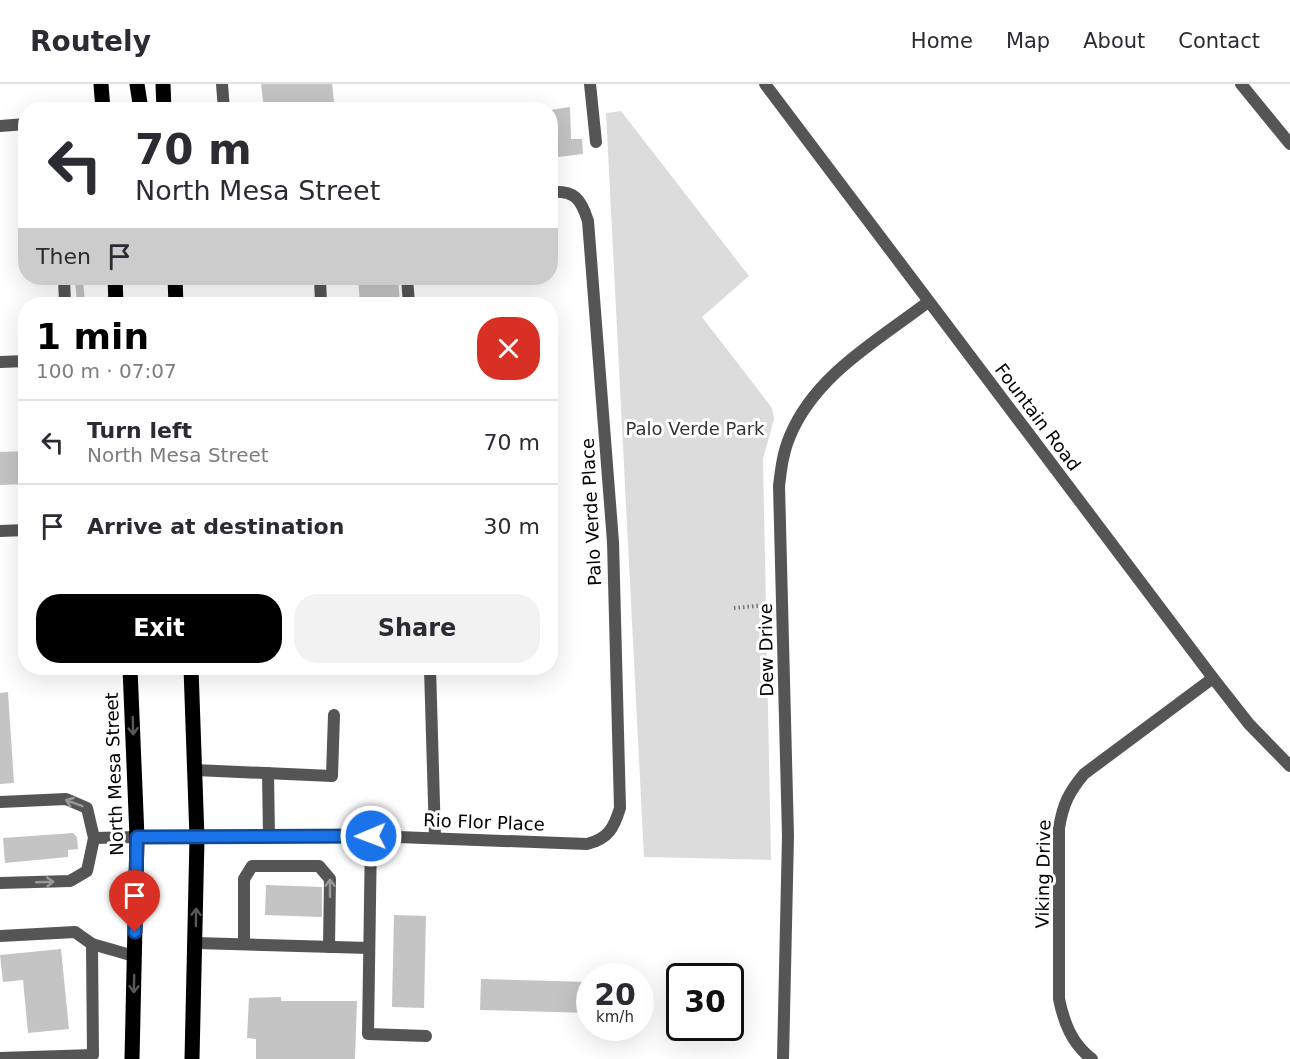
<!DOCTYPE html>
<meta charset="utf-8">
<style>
body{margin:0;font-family:"DejaVu Sans",sans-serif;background:#f2f2f3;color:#2b2b33;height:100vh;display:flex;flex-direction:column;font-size:22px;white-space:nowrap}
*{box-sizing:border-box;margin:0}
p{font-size:20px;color:#7c7c81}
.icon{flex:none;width:33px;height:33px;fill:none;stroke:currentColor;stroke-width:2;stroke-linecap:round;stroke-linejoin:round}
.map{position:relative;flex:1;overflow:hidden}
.side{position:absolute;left:18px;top:213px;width:540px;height:378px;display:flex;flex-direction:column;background:#fff;border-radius:24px;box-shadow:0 6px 24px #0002}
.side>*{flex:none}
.guide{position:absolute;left:18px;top:18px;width:540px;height:183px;border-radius:24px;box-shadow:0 6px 24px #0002;background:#fff;color:#2b2b33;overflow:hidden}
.speed{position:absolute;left:576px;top:879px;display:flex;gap:12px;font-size:30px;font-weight:700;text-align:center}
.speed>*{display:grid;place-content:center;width:78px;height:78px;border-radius:50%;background:#fff;box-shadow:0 6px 24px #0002;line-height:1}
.speed small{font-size:15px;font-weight:400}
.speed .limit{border:3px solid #111;border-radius:9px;background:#fff;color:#111}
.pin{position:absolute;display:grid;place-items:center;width:51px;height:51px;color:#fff;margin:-62px -26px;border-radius:50% 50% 50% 0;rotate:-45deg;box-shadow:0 0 6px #0007}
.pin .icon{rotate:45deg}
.me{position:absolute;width:66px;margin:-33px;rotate:269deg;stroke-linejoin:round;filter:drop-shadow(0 0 4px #0008)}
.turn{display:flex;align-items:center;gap:21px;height:126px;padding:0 18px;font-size:27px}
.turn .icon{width:78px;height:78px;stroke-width:2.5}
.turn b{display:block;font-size:42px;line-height:51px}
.then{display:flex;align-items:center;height:57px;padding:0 18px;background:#0003;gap:12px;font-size:22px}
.round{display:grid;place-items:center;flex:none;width:63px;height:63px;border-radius:24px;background:#f2f2f3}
.overview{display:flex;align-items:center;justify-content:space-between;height:102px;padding:0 18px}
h1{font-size:36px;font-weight:700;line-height:45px;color:#000}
.cta{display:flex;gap:12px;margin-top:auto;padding:12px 18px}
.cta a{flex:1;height:69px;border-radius:24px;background:#000;color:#fff;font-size:24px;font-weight:700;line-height:69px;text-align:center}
.cta a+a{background:#f2f2f3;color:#2b2b33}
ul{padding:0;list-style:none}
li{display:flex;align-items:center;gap:18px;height:84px;padding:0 18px;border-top:2px solid #e1e1e2}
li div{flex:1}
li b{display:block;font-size:22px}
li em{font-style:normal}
header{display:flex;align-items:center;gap:36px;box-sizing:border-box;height:84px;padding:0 30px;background:#fff;border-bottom:2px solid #e1e1e2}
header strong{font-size:28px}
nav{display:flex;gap:33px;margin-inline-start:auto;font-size:21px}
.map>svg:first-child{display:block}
.green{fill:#dcdcdc}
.building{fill:#c4c4c4}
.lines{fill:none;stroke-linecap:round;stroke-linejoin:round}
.path{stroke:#777;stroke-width:4;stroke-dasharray:1.5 3;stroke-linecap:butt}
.service{stroke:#555;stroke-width:12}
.minor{stroke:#555;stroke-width:12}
.primary{stroke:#000;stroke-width:15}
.oneway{stroke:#595959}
.oneway2{stroke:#999}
.route-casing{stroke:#114b97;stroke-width:15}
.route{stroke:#1a73e8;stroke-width:10}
.labels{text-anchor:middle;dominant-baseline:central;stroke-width:6;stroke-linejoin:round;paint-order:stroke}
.street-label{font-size:18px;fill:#000;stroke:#fff}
.park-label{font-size:18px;fill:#333;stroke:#fff}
</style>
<header>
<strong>Routely</strong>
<nav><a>Home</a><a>Map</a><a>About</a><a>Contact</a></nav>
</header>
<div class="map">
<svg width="1290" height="975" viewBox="0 0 1290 975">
<rect width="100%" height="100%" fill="#fff"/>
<polygon class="green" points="621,27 749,192 702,233 772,324 774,335 763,375 771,776 644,773 606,29"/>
<g class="building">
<polygon points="261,0 332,0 335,26 264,26"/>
<polygon points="570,23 571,55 582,55 583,70 550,74 550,26"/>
<polygon points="75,194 83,194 85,220 77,220"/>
<polygon points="358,194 398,194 400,220 360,220"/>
<polygon points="26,367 26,400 0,401 0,368"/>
<polygon points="8,608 14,699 0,700 0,609"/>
<polygon points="73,749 77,753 78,765 68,766 68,773 5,779 3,754"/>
<polygon points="266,801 322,803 322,833 265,831"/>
<polygon points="394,831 426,832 424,924 392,923"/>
<polygon points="61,865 69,945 28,949 23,896 3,898 0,871"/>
<polygon points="481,895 590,898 590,929 480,926"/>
<polygon points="281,913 281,917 357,917 355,975 256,975 256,955 247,954 249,914"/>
</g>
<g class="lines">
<polyline class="path" points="734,524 766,521"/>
<g class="service">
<polyline points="222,0 224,26"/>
<polyline points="590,0 596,58"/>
<polyline points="0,42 26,40"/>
<polyline points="64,194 65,220"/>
<polyline points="320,194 321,220"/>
<polyline points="407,194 409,220"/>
<polyline points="0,278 26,277"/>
<polyline points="0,447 26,446"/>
<polyline points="430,584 435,753"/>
<polyline points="195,686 332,692 334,631"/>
<polyline points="268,689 269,753"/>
<polyline points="0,718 66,715 87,724 94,754 87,787 70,797 0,799"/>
<polyline points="371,752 368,950 426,952"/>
<polyline points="94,754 137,753"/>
<polyline points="0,852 75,848 92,860"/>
<polyline points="196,859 369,864"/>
<polyline points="244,860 244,795 252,782 319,782 330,795 329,863"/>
<polyline points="0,974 93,971 92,860 134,872"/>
</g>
<g class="minor">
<polyline points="765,0 1213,594 1249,640 1290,682"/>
<polyline points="1241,0 1290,60"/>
<path d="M137,753l234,-1 216,8c21,-5 27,-16 33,-36l-7,-266 -25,-321c-7,-22 -13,-31 -38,-29"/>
<path d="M783,975l5,-223 -9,-350c2,-17 4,-34 11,-50 25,-61 87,-95 138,-134"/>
<path d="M1092,975c-20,-15 -28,-36 -33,-60v-171c4,-24 10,-36 25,-54l129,-96"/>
</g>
<g class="primary">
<polyline points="101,0 103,26"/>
<polyline points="137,0 141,26"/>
<polyline points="163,0 164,26"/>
<polyline points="115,194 116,220"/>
<polyline points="175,194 176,220"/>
<polyline points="130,584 137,753 132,975"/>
<polyline points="191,584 197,754 192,975"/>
</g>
</g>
<defs><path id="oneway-shaft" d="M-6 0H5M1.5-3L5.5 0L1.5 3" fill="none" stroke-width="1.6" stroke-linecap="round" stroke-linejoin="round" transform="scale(1.5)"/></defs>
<g class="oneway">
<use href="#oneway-shaft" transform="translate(133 642) rotate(88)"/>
<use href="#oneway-shaft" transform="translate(196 833) rotate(-89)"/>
<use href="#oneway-shaft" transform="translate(134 900) rotate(91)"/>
</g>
<g class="oneway2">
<use href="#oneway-shaft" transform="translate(74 719) rotate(-159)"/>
<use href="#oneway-shaft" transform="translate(45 798) rotate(-2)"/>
<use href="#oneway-shaft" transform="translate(330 804) rotate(-90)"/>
</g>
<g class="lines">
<defs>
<polyline id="route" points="135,848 137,753 371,752"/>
</defs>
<use href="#route" class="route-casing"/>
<use href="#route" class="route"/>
</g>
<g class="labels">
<g class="street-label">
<text transform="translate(1038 333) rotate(53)">Fountain Road</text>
<text transform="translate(591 428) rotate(-93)">Palo Verde Place</text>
<text transform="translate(766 566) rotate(-91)">Dew Drive</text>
<text transform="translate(114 690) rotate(-92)">North Mesa Street</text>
<text transform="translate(484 738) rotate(2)">Rio Flor Place</text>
<text transform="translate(1043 790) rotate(-89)">Viking Drive</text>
</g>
<g class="park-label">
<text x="695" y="344">Palo Verde Park</text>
</g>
</g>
</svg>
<div class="speed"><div>20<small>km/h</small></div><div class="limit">30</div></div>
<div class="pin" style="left:135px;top:848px;background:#d93025"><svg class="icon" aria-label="arrive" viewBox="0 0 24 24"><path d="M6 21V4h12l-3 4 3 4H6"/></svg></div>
<svg class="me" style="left:371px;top:752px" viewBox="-20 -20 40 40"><circle r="17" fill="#1a73e8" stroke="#fff" stroke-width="3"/><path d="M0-11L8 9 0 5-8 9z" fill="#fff"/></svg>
<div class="guide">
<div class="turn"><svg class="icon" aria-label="left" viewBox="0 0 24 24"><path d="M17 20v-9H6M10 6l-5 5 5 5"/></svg><div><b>70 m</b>North Mesa Street</div></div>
<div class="then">Then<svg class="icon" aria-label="arrive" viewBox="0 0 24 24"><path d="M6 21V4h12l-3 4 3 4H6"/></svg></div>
</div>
<section class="side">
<div class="overview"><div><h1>1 min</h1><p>100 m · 07:07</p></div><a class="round" style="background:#d93025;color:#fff"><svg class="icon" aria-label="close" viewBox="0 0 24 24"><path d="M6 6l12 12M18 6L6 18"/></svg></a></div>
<ul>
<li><svg class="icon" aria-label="left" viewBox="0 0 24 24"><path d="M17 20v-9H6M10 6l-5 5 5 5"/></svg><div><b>Turn left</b><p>North Mesa Street</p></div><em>70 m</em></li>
<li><svg class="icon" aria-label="arrive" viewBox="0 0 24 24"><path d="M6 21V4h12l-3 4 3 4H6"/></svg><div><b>Arrive at destination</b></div><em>30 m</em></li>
</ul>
<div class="cta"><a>Exit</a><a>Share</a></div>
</section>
</div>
